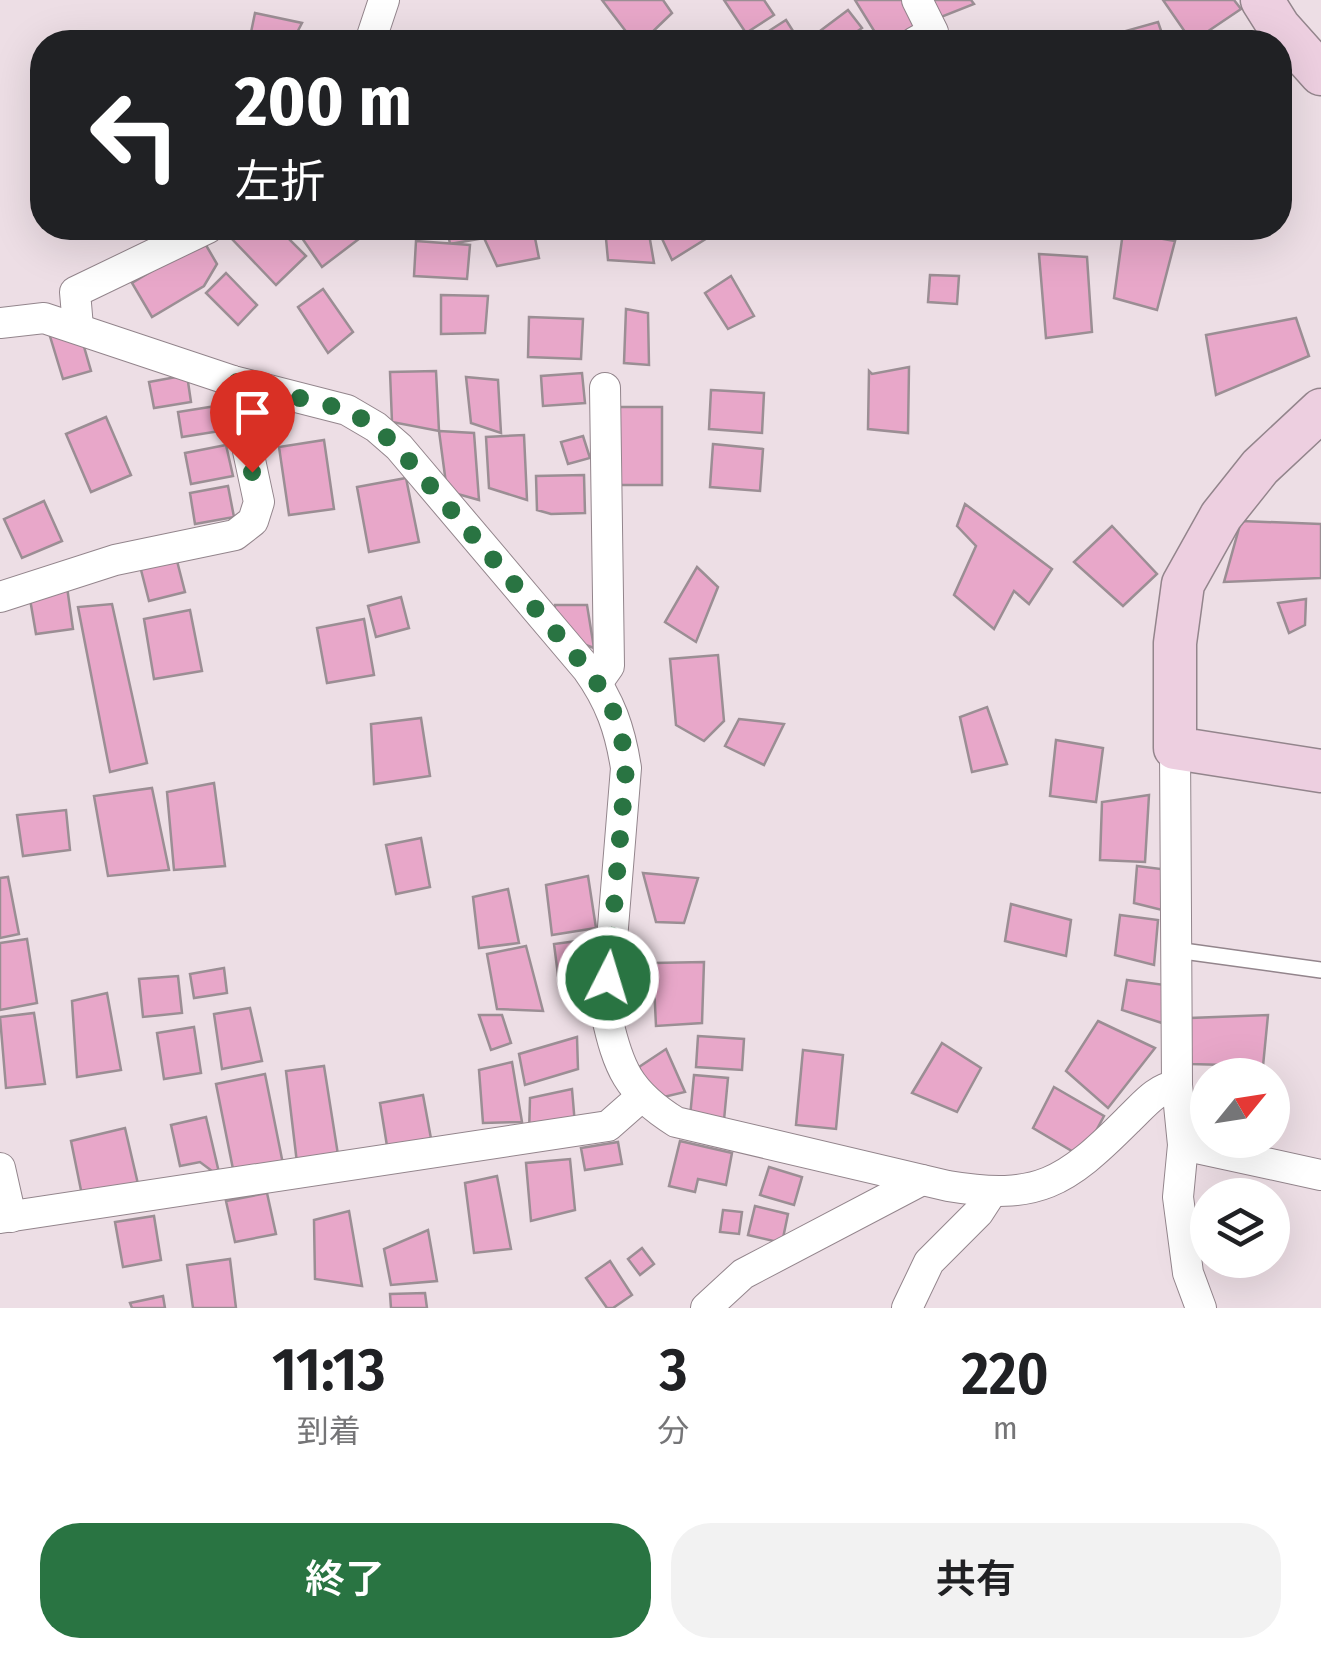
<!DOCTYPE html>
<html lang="ja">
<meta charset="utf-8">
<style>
body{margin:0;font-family:"Fira Sans Condensed","Noto Sans JP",sans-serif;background:#f2f2f2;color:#202124;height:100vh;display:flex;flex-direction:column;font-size:38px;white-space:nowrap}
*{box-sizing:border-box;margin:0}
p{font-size:32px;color:#757577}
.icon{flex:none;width:55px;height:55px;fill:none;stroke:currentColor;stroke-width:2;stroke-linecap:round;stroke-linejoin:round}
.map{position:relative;height:1308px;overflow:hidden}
.details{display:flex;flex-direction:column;background:#fff;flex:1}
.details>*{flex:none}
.hud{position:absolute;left:30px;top:30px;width:1262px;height:210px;border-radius:40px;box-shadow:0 10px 40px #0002;background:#202124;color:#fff;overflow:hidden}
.needle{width:65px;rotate:60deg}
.buttons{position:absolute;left:1190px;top:1058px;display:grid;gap:20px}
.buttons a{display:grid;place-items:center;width:100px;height:100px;border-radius:50%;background:#fff;box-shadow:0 10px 40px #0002;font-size:50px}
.pin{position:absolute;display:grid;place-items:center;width:85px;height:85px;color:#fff;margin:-102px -42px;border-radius:50% 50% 50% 0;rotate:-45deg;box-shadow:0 0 10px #0007}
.pin .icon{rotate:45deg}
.me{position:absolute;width:110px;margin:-55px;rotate:5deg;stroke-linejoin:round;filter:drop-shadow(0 0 8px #0008)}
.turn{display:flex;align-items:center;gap:35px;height:210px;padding:0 40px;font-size:45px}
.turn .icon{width:130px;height:130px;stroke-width:2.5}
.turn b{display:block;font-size:70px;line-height:85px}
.eta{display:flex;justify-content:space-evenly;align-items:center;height:170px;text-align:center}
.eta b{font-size:60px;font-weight:600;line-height:70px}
.cta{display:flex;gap:20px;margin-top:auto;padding:20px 40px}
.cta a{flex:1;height:115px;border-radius:40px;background:#297442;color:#fff;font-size:40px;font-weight:600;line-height:115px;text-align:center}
.cta a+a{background:#f2f2f2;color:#202124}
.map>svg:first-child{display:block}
.building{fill:#e8a7c9;stroke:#9b8e94;stroke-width:2.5}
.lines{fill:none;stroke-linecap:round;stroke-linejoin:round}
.lane-casing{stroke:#93858c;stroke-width:18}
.street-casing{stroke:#93858c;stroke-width:32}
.secondary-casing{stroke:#93858c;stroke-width:45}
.lane{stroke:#fff;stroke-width:15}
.street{stroke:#fff;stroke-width:30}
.secondary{stroke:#edcfe0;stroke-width:42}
.route{stroke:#297442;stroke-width:18;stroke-dasharray:0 32.4}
</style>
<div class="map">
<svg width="1321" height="1308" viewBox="0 0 1321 1308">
<rect width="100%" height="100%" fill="#eddee5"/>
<g class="building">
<polygon points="602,0 663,0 672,13 642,42 634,42"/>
<polygon points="724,0 764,0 774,15 746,33"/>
<polygon points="855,0 903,0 919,27 892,42 881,42"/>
<polygon points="922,0 971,0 974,4 931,21"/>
<polygon points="1163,0 1234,0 1241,9 1192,42"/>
<polygon points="848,10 862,28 842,42 829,42 820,31"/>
<polygon points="255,13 302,23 292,42 249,42"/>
<polygon points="786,20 800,42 765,42 761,36"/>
<polygon points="1158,22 1165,42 1125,42 1122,32"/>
<polygon points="244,228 278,228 306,256 276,285 232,239"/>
<polygon points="295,228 365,228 368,232 322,267"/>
<polygon points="447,228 533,228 539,258 497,266 484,238 450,244"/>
<polygon points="605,228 648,228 654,263 608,260"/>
<polygon points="657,228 714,228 717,232 672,260"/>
<polygon points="1123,232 1175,241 1157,310 1114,298"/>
<polygon points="203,240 217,264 204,286 152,317 132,283"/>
<polygon points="416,241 470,245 467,279 414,276"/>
<polygon points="1039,254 1087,257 1092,332 1046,338"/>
<polygon points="226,273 257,305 238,325 206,293"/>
<polygon points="930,275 959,276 957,304 928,302"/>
<polygon points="731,276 754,316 728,329 705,293"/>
<polygon points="323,289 353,332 328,353 298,307"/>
<polygon points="441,295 488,296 485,333 441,334"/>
<polygon points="626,309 648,313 649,365 624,363"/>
<polygon points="529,317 583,319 581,359 528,357"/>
<polygon points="1296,318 1309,356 1216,395 1206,335"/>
<polygon points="49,333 80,333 91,371 63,379"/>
<polygon points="909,367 908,433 868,429 869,371 872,374"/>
<polygon points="436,371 439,431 392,422 390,372"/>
<polygon points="582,373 585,403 543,406 541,376"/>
<polygon points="187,375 191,402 154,408 149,382"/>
<polygon points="466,377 498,380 501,433 471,423"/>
<polygon points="711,390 764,393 762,433 709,429"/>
<polygon points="216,406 220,431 182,437 178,412"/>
<rect x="615" y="407" width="47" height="78"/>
<polygon points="106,417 131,475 91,492 66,434"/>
<polygon points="439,431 474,433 479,500 447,491"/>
<polygon points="524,435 527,500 489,488 486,437"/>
<polygon points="583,436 590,458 568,464 561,442"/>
<polygon points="324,440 334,509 289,515 279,447"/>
<polygon points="713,444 763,449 760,491 710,487"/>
<polygon points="226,445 233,476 191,484 185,453"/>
<polygon points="584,475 585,513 551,514 537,510 536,476"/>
<polygon points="406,478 419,542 369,552 357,487"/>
<polygon points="228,486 234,517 195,524 190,493"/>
<polygon points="44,501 62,541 22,558 4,519"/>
<polygon points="965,504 1052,569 1029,604 1014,591 994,629 954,595 976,546 957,526"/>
<polygon points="1241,521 1321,524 1321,578 1224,582"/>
<polygon points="1112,526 1157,574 1123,606 1074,562"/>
<polygon points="176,557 185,592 149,601 140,566"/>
<polygon points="697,567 718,587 696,642 665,622"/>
<polygon points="67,587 73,629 36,634 30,599"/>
<polygon points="401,597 409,628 376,637 368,606"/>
<polygon points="1306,599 1305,625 1289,633 1278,603"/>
<polygon points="112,604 147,763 110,772 78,607"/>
<polygon points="555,605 587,605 594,648 564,637 554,622"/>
<polygon points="190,610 202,671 154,679 144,619"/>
<polygon points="364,619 374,675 327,683 317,628"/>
<polygon points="718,655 724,721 704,741 676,725 670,659"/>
<polygon points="987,707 1007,764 972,772 960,717"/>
<polygon points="421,718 430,776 374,784 371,724"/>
<polygon points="739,719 784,724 764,765 725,746"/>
<polygon points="1056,740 1103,748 1096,802 1050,796"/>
<polygon points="214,783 225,866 174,870 167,792"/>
<polygon points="152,788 169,870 108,876 94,796"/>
<polygon points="1149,795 1145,862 1100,860 1102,802"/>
<polygon points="66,810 70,850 23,856 17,815"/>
<polygon points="421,838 430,887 396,894 386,845"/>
<polygon points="1137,866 1169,870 1166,911 1134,903"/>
<polygon points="643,873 698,878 684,923 656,922"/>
<polygon points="588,876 596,928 552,935 546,885"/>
<polygon points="8,877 19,934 0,938 0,878"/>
<polygon points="508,889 519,943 479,948 473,897"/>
<polygon points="1011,904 1071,920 1066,956 1005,941"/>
<polygon points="1120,915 1158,920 1154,965 1115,955"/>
<polygon points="27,939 37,1003 0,1010 0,943"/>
<polygon points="592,939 596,983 559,983 554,944"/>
<polygon points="526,946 543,1011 497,1009 487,954"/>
<polygon points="704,962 702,1023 656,1026 653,963"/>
<polygon points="224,968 227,993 194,998 190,974"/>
<polygon points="178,976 182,1013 143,1017 139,979"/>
<polygon points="1127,980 1165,985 1162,1023 1122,1010"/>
<polygon points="107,993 121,1070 77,1077 72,1001"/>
<polygon points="250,1008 262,1061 222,1069 214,1014"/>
<polygon points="34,1013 45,1084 6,1088 0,1017"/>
<polygon points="479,1015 502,1015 511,1043 491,1050"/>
<polygon points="1268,1015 1263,1066 1191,1064 1190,1018"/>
<polygon points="1098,1021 1155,1048 1108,1108 1066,1071"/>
<polygon points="194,1027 201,1073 164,1079 157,1033"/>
<polygon points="698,1036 744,1039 742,1070 696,1067"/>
<polygon points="577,1037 578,1069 525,1085 519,1054"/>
<polygon points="942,1043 981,1068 957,1112 912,1093"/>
<polygon points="666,1049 685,1092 651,1100 639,1067"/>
<polygon points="803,1050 843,1055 836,1129 796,1125"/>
<polygon points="512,1062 522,1122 483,1123 479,1070"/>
<polygon points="324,1066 339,1161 297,1163 286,1071"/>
<polygon points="265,1074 283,1164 234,1174 216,1084"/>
<polygon points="694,1075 728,1078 724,1120 690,1117"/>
<polygon points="1054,1087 1104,1116 1082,1157 1033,1128"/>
<polygon points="572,1089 575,1125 529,1135 530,1098"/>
<polygon points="423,1095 432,1144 388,1152 380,1103"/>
<polygon points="206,1117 220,1177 200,1162 180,1166 171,1125"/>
<polygon points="125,1128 141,1197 84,1205 71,1141"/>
<polygon points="680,1141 732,1153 726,1185 698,1179 695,1192 669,1186"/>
<polygon points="618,1142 622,1164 585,1170 581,1148"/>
<polygon points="570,1159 575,1210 531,1221 526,1163"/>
<polygon points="769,1167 802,1177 794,1205 760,1195"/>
<polygon points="497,1176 511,1249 474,1253 465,1183"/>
<polygon points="267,1193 276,1234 235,1242 226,1201"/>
<polygon points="755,1206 788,1214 782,1243 748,1235"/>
<polygon points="723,1210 742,1212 739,1234 720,1232"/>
<polygon points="349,1211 362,1286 315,1279 314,1220"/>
<polygon points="154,1216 161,1260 123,1267 115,1222"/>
<polygon points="428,1230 437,1281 391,1285 384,1249"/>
<polygon points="642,1248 654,1264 640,1275 628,1259"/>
<polygon points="230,1259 236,1308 193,1308 187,1265"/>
<polygon points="610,1261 632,1295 613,1308 607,1308 586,1278"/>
<polygon points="425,1293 427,1308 391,1308 390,1294"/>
<polygon points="163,1296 165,1308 132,1308 130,1303"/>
</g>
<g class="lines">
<defs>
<polyline id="lane" points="1176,950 1321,970"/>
<g id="street">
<polyline points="370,42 384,0"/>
<polyline points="915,42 933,32 917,0"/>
<path d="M0,323l44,-5 189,63 114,29 29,17 23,20 188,222c23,32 33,60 39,99l-20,245c12,55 22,79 70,109l272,64c90,15 117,-3 180,-66 17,-16 26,-30 49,-35"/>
<polyline points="78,327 75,292 208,228"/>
<polyline points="0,597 115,560 235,535 253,521 259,502 233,381"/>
<polyline points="597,683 609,666 605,388"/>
<polyline points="1175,748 1177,1085 1183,1145 1178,1197 1188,1273 1201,1308"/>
<polyline points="1183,1145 1321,1175"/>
<polyline points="0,1168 11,1217"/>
<polyline points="0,1218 608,1126 641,1097"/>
<polyline points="706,1308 743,1274 922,1180"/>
<polyline points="907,1308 929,1262 978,1213 991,1193"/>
</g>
<g id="secondary">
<polyline points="1262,0 1279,27 1321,74"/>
<polyline points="1321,410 1260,467 1221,516 1183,584 1175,643 1175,748 1321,771"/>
</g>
</defs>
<use href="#lane" class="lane-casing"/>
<use href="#street" class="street-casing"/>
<use href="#secondary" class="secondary-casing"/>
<use href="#lane" class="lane"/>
<use href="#street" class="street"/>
<use href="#secondary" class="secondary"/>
</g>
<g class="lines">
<polyline class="route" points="252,472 233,381 347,410 376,427 398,448 587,669 608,698 621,732 626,768 608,978"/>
</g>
</svg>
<div class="buttons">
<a><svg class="needle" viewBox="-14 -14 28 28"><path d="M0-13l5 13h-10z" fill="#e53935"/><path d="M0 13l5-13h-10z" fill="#757577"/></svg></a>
<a><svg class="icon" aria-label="layers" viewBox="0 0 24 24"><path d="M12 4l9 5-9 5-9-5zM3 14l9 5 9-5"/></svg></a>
</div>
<div class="pin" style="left:252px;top:472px;background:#d93025"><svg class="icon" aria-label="arrive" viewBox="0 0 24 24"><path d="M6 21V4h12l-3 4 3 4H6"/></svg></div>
<svg class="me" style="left:608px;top:978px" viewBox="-20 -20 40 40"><circle r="17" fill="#297442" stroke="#fff" stroke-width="3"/><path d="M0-11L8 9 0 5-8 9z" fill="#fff"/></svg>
<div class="hud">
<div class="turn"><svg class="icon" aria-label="left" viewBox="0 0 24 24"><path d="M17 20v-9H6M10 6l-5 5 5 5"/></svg><div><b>200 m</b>左折</div></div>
</div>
</div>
<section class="details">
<div class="eta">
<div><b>11:13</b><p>到着</p></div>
<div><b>3</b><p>分</p></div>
<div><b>220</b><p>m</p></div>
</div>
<div class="cta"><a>終了</a><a>共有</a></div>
</section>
